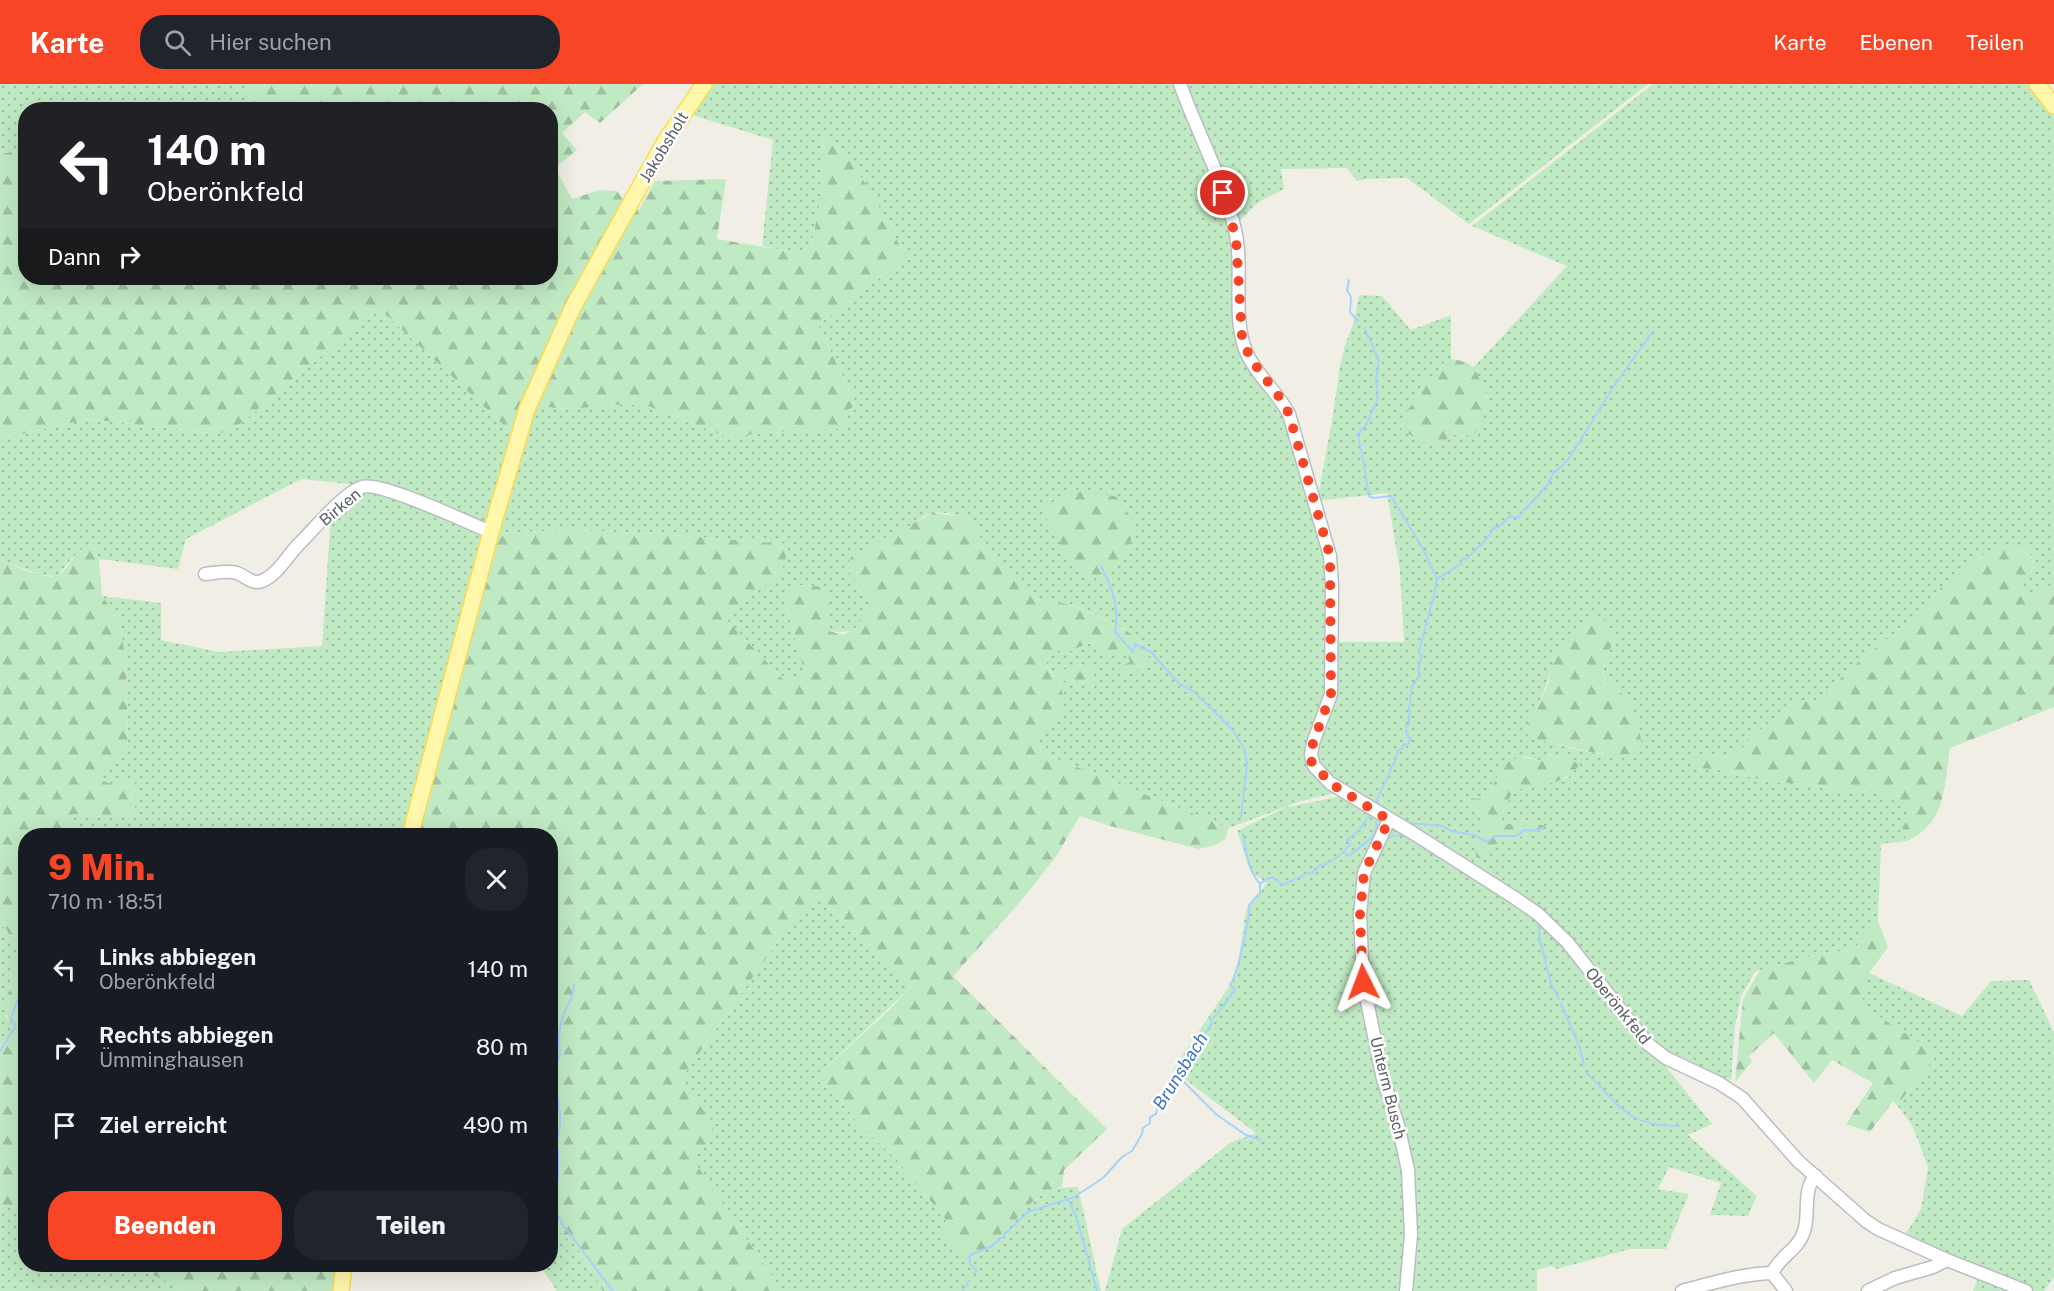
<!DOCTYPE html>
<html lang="de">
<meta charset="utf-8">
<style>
body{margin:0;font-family:"Public Sans",sans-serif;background:#20242c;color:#f1f3f6;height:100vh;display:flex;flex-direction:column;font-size:22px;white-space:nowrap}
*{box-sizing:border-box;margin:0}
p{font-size:20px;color:#9ea1a6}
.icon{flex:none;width:33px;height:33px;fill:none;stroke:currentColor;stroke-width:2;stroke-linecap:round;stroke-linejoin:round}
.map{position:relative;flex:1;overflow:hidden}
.side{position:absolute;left:18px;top:744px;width:540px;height:444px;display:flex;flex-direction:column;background:#171b24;border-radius:24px;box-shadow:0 6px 24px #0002}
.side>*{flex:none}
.hud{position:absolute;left:18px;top:18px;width:540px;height:183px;border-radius:24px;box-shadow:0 6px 24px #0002;background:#202124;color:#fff;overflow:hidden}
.pin{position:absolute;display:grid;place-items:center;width:51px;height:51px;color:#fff;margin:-26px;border:3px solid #fff;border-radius:50%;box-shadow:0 2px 6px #0007}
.me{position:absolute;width:66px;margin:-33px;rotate:357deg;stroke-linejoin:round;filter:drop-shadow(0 0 4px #0008)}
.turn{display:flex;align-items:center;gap:21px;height:126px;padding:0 30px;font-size:27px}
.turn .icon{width:78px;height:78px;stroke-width:2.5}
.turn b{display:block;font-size:42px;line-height:51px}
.then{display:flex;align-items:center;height:57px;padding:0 30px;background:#0003;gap:12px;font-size:22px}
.round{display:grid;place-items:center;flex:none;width:63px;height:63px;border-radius:24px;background:#20242c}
.head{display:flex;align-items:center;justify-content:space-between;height:102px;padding:0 30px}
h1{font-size:36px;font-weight:800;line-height:45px;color:#f74525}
.primary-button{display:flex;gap:12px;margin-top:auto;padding:12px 30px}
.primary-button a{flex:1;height:69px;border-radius:24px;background:#f74525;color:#fff;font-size:24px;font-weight:800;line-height:69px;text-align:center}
.primary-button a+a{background:#20242c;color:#f1f3f6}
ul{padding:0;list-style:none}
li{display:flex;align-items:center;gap:18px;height:78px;padding:0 30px}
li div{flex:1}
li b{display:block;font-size:22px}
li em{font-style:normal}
header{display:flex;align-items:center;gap:36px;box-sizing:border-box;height:84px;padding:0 30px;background:#f74525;color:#fff}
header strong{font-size:28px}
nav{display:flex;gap:33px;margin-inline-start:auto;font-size:21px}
.search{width:420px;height:54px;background:#20242c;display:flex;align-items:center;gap:15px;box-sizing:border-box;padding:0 21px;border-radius:24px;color:#9ea1a6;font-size:22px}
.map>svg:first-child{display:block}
.grass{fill:url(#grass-dots);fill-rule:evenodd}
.forest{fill:url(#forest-firs)}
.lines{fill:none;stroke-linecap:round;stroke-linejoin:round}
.stream{stroke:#a7d2ff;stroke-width:2}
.minor-casing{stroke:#babdc2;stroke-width:15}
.major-casing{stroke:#fdda52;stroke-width:18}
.minor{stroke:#fff;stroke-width:12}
.major{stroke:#fff8ac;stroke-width:15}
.route{stroke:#f74525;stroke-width:10;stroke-dasharray:0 18}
.labels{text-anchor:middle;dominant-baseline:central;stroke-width:5;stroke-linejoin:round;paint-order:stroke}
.street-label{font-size:16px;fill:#5d6167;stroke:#fff}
.water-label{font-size:18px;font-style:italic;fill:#3c74c4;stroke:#fff}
</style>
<header>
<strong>Karte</strong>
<div class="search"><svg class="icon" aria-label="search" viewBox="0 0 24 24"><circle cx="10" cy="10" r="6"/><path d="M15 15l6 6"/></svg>Hier suchen</div>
<nav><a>Karte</a><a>Ebenen</a><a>Teilen</a></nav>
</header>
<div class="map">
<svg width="2054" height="1207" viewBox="0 0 2054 1207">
<defs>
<pattern id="grass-dots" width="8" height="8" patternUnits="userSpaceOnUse" patternTransform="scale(1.5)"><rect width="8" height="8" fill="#c0eac3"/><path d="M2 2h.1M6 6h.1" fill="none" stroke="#9fc1a2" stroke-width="1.8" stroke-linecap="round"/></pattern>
<pattern id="forest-firs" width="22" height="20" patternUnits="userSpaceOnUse" patternTransform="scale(1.5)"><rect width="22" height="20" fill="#c0eac3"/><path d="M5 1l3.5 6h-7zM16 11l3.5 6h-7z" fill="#9fc1a2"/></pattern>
</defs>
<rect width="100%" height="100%" fill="#f1efe5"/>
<g class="grass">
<polygon points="0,0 247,0 251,25 26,26 25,66 0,70"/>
<path d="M705,0h943l-179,140 -62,-46 -40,1 -10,2 -10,-13 -66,1 3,20 -25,13 -24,23 7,112 41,65 44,140 1,164 5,-64h71l-4,-70 -13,-79 -70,8 15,-80 8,-55 5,-21 9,-23 5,-27 23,1 29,34 40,-15v44l-12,7 1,9 -20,13 -1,9 -10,10 35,36 7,-9 13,2 23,-39c-5,-10 -7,-20 -14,-29l94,-102 -95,-40 181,-142h378l23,30v471l-6,1 -14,9 -10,-5 -1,-12 11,-8 -4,-21 -42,2 -47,37 -31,34 -45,34 -25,23 -11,13 -15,10h-15l-17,10 -28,23 -15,17 -16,5 -17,-4 -9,15 18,1 57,13 34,2 30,6 37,2 17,6 19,11v9l-7,10 5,13 -26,3 -3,77 -24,28 -51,9 -48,14 -14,24 -6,31 -4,53 -70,-28 -106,-126 -211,-135 -43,10 -72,27 -187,-75 -3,-14 25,-40 -5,-19 26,2 9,5 -11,-22 -31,8 -6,-10 7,-12h17l28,-11 2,11 27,4 4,7 -4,12 25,-12c-6,-7 -6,-14 -11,-20 -7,-11 -60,-35 -74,-38 -11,-3 -19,2 -31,-5 -25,-15 -42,-44 -59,-66l-3,-11c-12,-5 -28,-11 -41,-9 -24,5 -56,54 -72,73l13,18c-18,22 -14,31 -45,27l-1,-14 -11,-31 -24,-1 -10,10 23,82 -22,3 -61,-64 59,-43 2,-16 4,-8 -1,-5 -129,-10 -84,-4 -77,3 36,-127 35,3 59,-5 21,2 77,30 120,-8v-15l11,-10 -38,-78 64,-49 25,-16 -84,-127 -3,69 -8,41 -12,10 -38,-7 11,-106 -81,-25zM1615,555c-7,16 -15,27 -9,44l-2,72c-29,-6 -54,-10 -79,-25 14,-23 23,-47 30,-73zM1548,671l18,3 3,19c-19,8 -37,8 -56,14l-12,25 1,11 28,-7 17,8 -53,17 -5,5 -12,-4 5,-15 -3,-19 -11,-7 -5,-9 15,3 10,-3 7,-16 30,-24 15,5z"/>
<polygon points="379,224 514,351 405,751 67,751 74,730 100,733 111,700 97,694 109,678 128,665 126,578 119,535 102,512 161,519 161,556 219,568 322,562 331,431 360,401 301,395 186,455 178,485 99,475 95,464 73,473 60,489 56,492 41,491 0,476 0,355 88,335 217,350 234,345"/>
<polygon points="1346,711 1387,736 1362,788 1360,899 1396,1041 1408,1114 1404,1207 1105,1207 1122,1145 1230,1059 1256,1049 1173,986 1236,892 1246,826 1267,799 1250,787 1237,747 1284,724"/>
<polygon points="1389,736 1538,830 1601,902 1712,1040 1688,1051 1757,1112 1748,1132 1710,1131 1721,1099 1669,1083 1658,1105 1689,1110 1666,1165 1630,1165 1557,1185 1552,1182 1537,1186 1537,1207 1406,1207 1408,1086 1363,898 1364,789"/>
<path d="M818,812l94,90 -97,92 25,22 18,23 41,39 47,58 -2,13 14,17 16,8c14,-11 27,-22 38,-35 23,-24 30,-36 66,-36l23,104h-319l-91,-133 20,-18 -31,-60 111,-157 14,-18z"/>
<polygon points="0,842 4,843 19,860 11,882 10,908 6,932 12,941 9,955 0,963"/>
<polygon points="1869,889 1962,932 1991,897 2029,896 2054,948 2054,1193 2044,1207 2030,1207 1904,1153 1921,1125 1928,1083 1913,1043 1897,1021 1937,970 1861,921"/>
<polygon points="3,1123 15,1123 25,1128 26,1180 131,1181 163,1195 180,1207 0,1207 0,1124"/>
<polygon points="551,1131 557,1146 577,1163 603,1207 557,1207 540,1181 550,1180"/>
<polygon points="1979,1192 2020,1207 1973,1207"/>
</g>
<g class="forest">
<path d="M247,0h396l-43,39 -15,-11 -23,21 15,17 -22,18 17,31 27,-9 18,1 10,14 12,5 16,-29 71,-2 -9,60 83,14 12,-10 8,-41 3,-69c30,19 68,94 84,127l-25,16 -64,49 38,79 -11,9v15l-120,8 -77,-30 -21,-2 -59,5 -35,-3 -19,29 -135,-127 -145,121 -16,5 -130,-15 -88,20v-285l25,-4 1,128h524v-168l-299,-1z"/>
<path d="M1451,275c8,1 15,2 22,8 4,5 13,25 14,31 1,7 -5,31 -12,35 -7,4 -16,2 -24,1l-7,9 -10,4 -33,-17c0,-15 8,-23 18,-33 1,-15 5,-22 21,-22l-1,-9z"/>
<path d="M1092,407l25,6 19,28 -10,29 -33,26c-25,-19 -39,-43 -51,-72l28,-16z"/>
<path d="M933,429l26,3 15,6 3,11c17,22 35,51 59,66 12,7 20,2 31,5 14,4 67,27 74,38 5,6 6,14 11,20l-25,12 -8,-7 11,-5 -3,-7 -10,-1 -11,5 -6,-8 -3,-11 -27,11h-17l-7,12 5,10 32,-8 10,4 2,18 -10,-5 -26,-2 5,19 -1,18 -24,22 3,14 187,75 -4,11 -10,6 -16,4 -89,-23 -30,-10 -23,39 -35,45 -69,76 154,153 -43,41 -2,17c-29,8 -32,19 -52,39 -11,11 -23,22 -35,32l-17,-8 -14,-17 2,-13 -47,-58 -41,-39 -18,-23 -25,-22 73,-67 24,-25 -94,-90 -13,9 -14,18 -111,157 34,44 -3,16 -19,18 90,133h-179l-26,-44 -20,-17 -6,-15 -1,-379h-134l81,-303 77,-3 84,4 130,10c1,6 -5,21 -6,29l-59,43 61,64 22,-3 -23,-82 10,-10 24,1 11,4 1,41 14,4 12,-6 18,-25 -12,-18 -17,-18 9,-13z"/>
<path d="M2008,460l15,1 7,4 4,21 -11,8 2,12 9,5 14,-9 6,-1v122l-104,41c-6,37 -3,75 -43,93l-5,-13 7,-10v-8l-19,-12 -17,-6 -37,-2 -30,-6 -34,-2 -57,-13 -18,-1 -6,-7 7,-6 8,-2 17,4 16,-5 15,-17 28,-23 17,-11 15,1 15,-10 11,-13 25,-23 45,-34 31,-34 47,-37z"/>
<path d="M91,461l4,3 4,11 3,37 17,23 7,43 2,88 -19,12 -12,16 14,6 25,-4 -1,34 -35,3 -26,-3 -7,21 -41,1 -1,376 -10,-5 -15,1v-161l9,-8 3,-14 -11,-22 9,-11 1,-26 8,-22 -15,-17 -4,-1v-366c13,5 42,19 55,16 15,-4 17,-28 36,-31z"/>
<path d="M1597,531c11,4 14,15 18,24 -7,16 -15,27 -10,44 28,11 35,41 37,68 -39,12 -74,-8 -112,-12l-5,-9c9,-15 17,-30 23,-46 3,-9 3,-19 7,-27 9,-20 24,-32 42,-42z"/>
<path d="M1547,671l19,3 14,6c-17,24 -42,19 -67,27l-12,25 1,10 28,-6 18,8 -54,17 -5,5 -4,10 -9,-3 1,-11 5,-15 -3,-19 -11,-7 -6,-9 16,3 10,-3c13,-28 18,-46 52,-35z"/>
<polygon points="1878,837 1888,863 1869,889 1861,921 1938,970 1897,1021 1893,1017 1870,1048 1846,1040 1873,999 1832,976 1814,999 1774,949 1749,972 1752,977 1735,998 1743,915 1760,886 1803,874 1854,865"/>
<polygon points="131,1181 338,1181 335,1207 180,1207 162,1195"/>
</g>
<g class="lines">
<g class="stream">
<polyline points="1349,196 1347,206 1351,213 1350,228 1358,237"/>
<path d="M1365,245l14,32 -3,21 2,10 -1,9 -11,24 -9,10c7,18 8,41 12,61l4,2 18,-2 32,53 14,30 -2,13 -15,55 -1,6 3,2 -4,15 2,4 -8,13 -3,23 2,2 -2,3v10l-3,1 1,10 4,3 -3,5 -5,1 -1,4 -4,1 -4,14 -3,3c-1,11 -13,23 -15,38"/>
<path d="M1101,482c11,22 19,41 14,66l18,20 2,-8 16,8 28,32 14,7 38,37 13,20 3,16 -6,53"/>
<polyline points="1437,495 1461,480 1463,474 1466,475 1485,457 1494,444 1500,442 1510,432 1519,434 1519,432 1548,400 1554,387 1555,388 1568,376 1614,302 1653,247"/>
<polyline points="1407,739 1442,742 1451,747 1474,751 1487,758 1495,752 1517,752 1524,746 1532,747 1543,744"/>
<path d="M1243,750c3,17 5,36 17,50"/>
<polyline points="1389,752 1405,751"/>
<path d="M1343,768l6,4c10,-9 31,-20 27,-34"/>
<polyline points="1540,839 1539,852 1551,900 1559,915"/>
<path d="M574,901c0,14 -7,19 -11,31 -4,11 -5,28 -3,39 -11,18 -1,42 0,61 1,10 -2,20 -4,29l2,4v31l-3,5 -2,11 3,17 7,12 50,66"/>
<polyline points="1561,920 1580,964 1584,982"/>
<polyline points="0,967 16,942 11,934 20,910 26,863"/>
<path d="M1587,989c32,32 41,54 92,53"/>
<polyline points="1179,993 1217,1031 1246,1051 1261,1056"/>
<polyline points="1068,1116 1076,1132 1097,1207"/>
<path d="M974,1189l3,-2 -7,-7 -1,-7 2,-2 21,-9 10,-9 3,1 -1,-3 24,-23 46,-15 29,-19 19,-21 10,-6 10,-17 1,-6 7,-5v-6l6,-3c2,-13 13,-24 19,-36l4,-1c2,-8 7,-12 8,-19l6,-2 3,-10 15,-21v-5c11,-9 15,-20 24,-30l-5,-6c7,-6 21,-70 19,-79l11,-12v-9l7,-5 6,-2 10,8 25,-12 5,1 1,-5 2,1 2,-4c12,-1 26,-13 32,-22l-3,-4 12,-10 12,-17"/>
<polyline points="963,1207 969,1197"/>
</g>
<defs>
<g id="minor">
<path d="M1180,0c17,48 44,97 55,146 9,39 -3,81 10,119 9,24 32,42 44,65l41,142 2,30 -1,108 -18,49 -2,12 3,11 16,17 83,50 102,65 23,16 29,28 81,102 18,14 53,25 23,15 56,63 68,60 12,8 69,31 79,31"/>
<path d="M205,490c11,-1 22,-4 32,-1 9,3 15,12 25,8 17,-7 26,-27 39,-39 14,-14 43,-49 61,-55 19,-6 106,36 129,45"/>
<polyline points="1389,736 1364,789 1360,831 1363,898 1383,995 1398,1041 1408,1086 1411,1151 1406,1207"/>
<path d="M1772,1189c8,-17 27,-24 32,-42 6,-16 -2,-43 12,-55"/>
<path d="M1682,1207c31,-8 58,-17 90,-18l14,18"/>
<polyline points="1868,1207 1895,1194 1933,1183 1947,1176"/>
</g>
<g id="major">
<polyline points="2037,0 2054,22"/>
<polyline points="410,752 491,448 527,325 573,223 664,59 704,0"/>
<polyline points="341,1207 344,1180"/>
</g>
</defs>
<use href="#minor" class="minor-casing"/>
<use href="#major" class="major-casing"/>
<use href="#minor" class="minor"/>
<use href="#major" class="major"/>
</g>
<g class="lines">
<polyline class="route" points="1223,109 1236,154 1242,253 1250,274 1283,318 1289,330 1330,472 1331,610 1313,659 1311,677 1330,699 1389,736 1364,789 1360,831 1363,898"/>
</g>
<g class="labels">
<g class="street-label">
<text transform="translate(664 63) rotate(-59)">Jakobsholt</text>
<text transform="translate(340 423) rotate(-40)">Birken</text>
<text transform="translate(1618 922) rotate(51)">Oberönkfeld</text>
<text transform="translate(1388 1004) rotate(76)">Unterm Busch</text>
</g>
<g class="water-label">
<text transform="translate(1180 987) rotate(-58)">Brunsbach</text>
</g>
</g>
</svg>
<div class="pin" style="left:1223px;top:109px;background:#d93025"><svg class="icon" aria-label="arrive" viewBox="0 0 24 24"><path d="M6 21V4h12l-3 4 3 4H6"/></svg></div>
<svg class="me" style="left:1363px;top:898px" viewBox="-20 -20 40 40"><path d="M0-17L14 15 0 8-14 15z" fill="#f74525" stroke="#fff" stroke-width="4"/></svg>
<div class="hud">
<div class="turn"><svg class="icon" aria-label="left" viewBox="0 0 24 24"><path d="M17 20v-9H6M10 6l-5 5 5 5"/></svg><div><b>140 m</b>Oberönkfeld</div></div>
<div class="then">Dann<svg class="icon" aria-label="right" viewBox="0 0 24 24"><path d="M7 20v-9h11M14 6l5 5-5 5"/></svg></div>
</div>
<section class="side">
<div class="head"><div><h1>9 Min.</h1><p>710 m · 18:51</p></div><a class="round"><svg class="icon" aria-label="close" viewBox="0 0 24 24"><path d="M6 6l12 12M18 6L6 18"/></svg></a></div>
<ul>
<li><svg class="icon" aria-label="left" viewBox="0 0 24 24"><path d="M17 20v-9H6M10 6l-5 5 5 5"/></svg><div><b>Links abbiegen</b><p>Oberönkfeld</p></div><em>140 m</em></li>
<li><svg class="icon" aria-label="right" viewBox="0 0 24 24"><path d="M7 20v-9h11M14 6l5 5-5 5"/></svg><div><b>Rechts abbiegen</b><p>Ümminghausen</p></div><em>80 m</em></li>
<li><svg class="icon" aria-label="arrive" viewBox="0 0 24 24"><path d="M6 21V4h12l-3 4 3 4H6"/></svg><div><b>Ziel erreicht</b></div><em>490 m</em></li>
</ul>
<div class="primary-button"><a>Beenden</a><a>Teilen</a></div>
</section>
</div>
